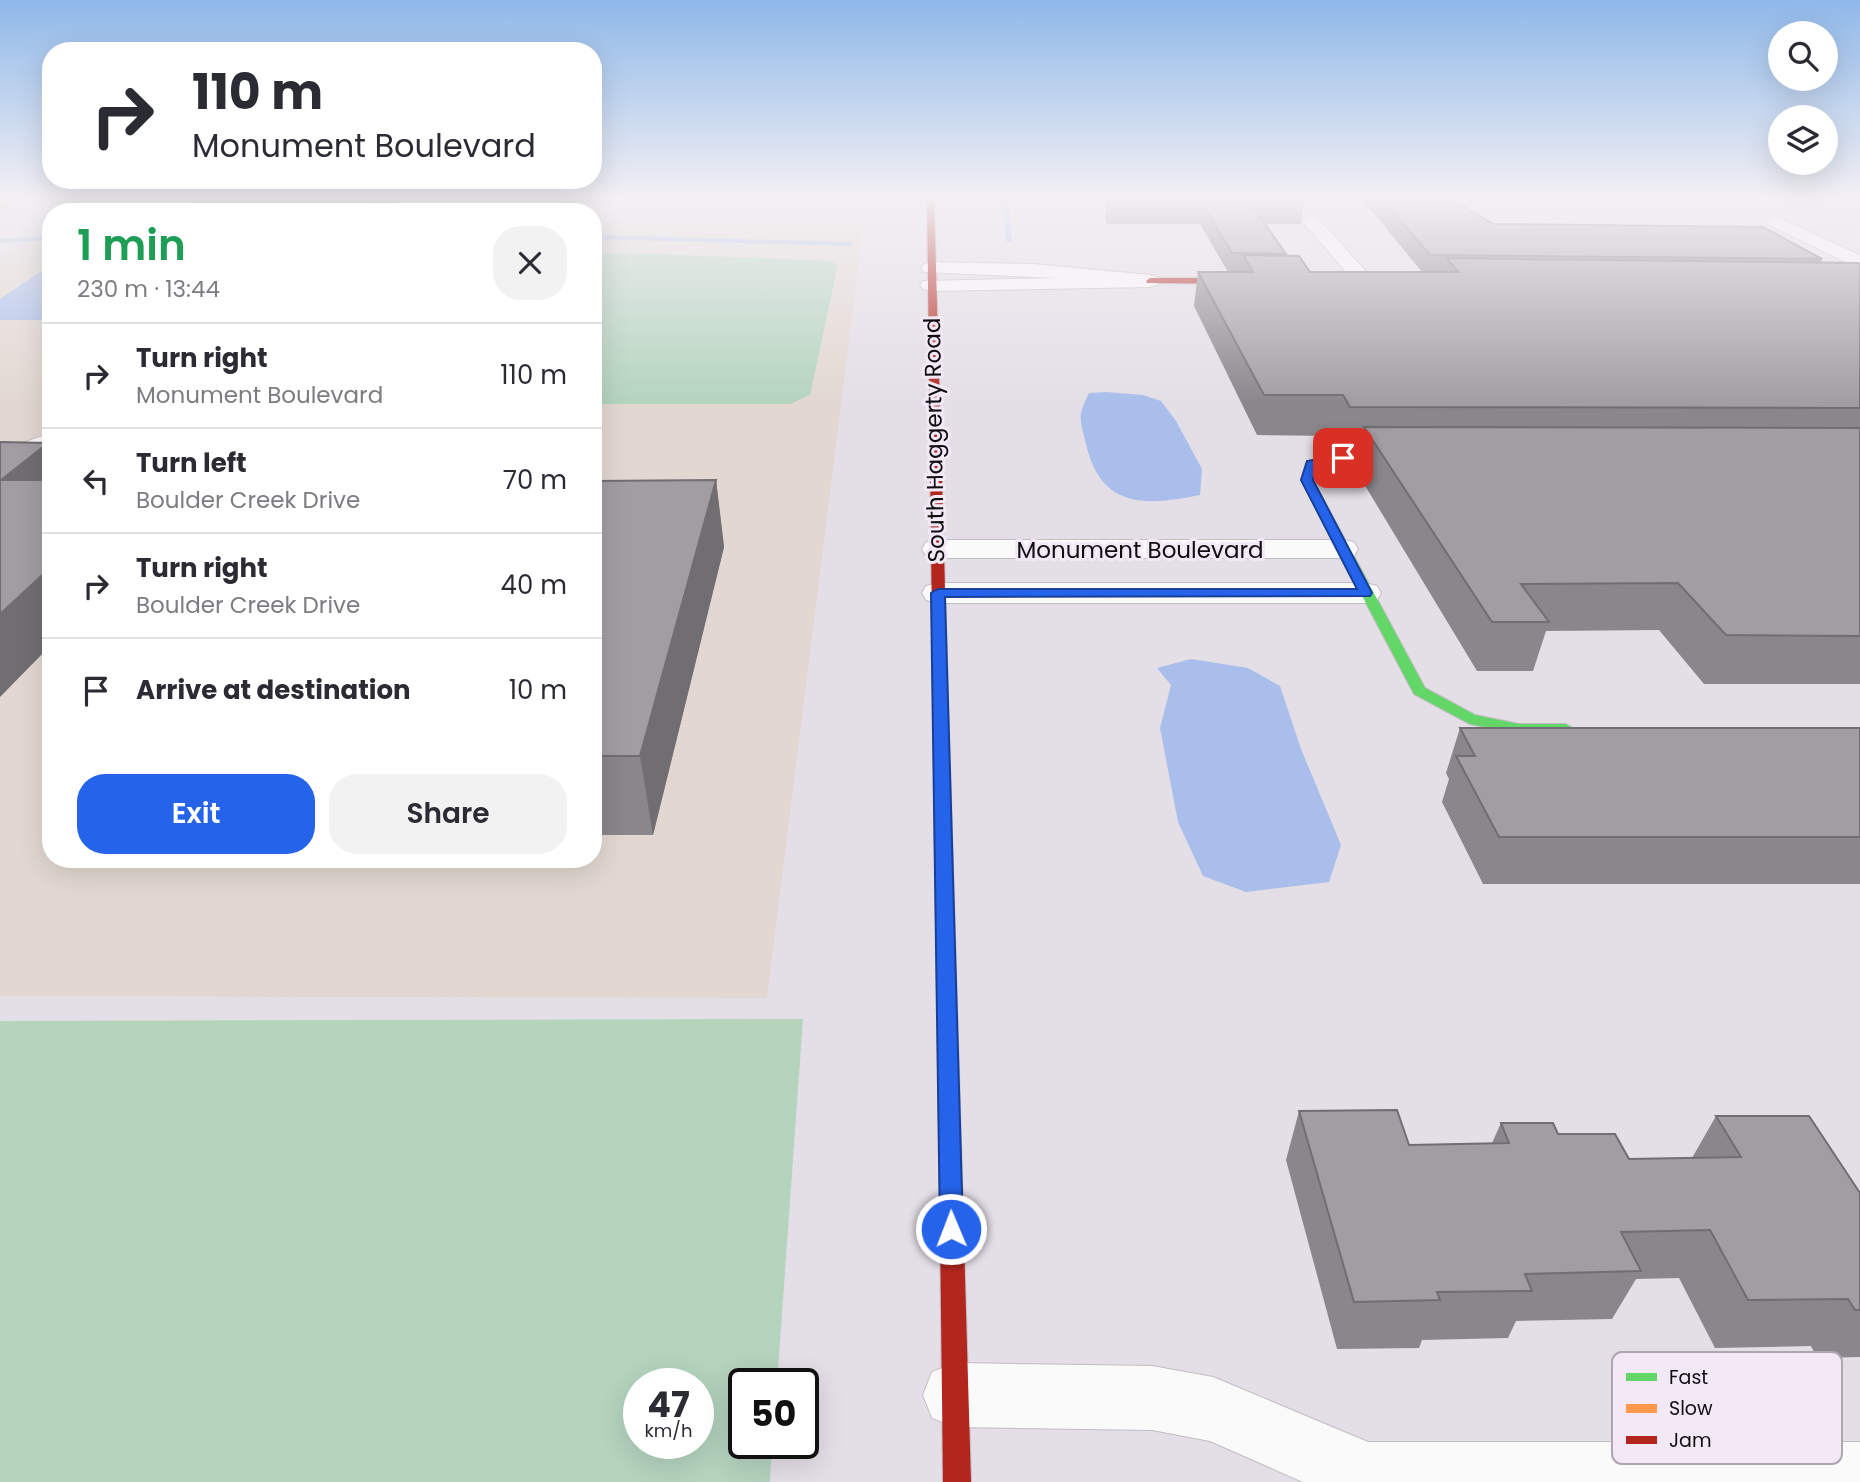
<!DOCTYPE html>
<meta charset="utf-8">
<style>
body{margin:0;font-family:Poppins,sans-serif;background:#f2f2f3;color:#2b2b33;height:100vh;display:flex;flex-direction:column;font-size:26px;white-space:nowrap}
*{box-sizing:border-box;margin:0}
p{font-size:23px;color:#7c7c81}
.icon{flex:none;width:38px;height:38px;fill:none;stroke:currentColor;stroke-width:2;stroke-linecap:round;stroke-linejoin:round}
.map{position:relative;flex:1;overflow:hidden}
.panel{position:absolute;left:42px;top:203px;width:560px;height:665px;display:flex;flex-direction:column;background:#fff;border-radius:28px;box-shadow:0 7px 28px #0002}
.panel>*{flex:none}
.top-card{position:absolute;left:42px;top:42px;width:560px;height:147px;border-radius:28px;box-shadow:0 7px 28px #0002;background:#fff;color:#2b2b33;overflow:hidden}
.buttons{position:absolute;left:1768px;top:21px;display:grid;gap:14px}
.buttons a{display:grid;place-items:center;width:70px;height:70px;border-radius:50%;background:#fff;box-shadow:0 7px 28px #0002;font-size:35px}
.speed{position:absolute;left:623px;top:1368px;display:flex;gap:14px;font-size:35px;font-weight:700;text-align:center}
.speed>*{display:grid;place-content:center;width:91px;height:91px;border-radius:50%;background:#fff;box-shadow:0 7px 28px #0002;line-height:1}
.speed small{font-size:18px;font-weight:400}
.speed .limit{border:4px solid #111;border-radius:10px;background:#fff;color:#111}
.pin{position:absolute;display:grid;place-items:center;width:60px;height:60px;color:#fff;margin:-30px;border-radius:14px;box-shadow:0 4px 10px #0006}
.me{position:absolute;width:77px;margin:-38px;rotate:359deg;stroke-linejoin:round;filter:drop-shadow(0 0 5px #0008)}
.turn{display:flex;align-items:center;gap:24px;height:147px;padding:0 35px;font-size:32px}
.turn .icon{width:91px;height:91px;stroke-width:2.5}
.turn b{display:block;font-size:49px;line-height:60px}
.round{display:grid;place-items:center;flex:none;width:74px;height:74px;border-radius:28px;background:#f2f2f3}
.head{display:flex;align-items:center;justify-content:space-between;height:119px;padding:0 35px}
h1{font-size:42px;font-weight:600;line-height:52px;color:#1e9e55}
.cta{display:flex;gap:14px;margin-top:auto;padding:14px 35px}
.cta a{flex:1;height:80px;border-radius:28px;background:#2563eb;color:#fff;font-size:28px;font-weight:600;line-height:80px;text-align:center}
.cta a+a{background:#f2f2f3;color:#2b2b33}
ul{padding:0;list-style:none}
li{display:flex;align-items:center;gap:21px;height:105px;padding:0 35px;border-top:2px solid #e1e1e2}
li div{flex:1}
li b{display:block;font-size:26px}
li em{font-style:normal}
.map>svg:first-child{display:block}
.commercial{fill:#e2d8d1}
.green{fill:#b4d4be;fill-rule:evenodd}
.water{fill:#a9beeb}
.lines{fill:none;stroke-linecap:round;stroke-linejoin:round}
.stream{fill:#a9beeb;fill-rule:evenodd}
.lane-casing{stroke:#c1bdc3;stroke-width:1}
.street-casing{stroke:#c1bdc3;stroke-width:2}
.fast-casing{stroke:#c1bdc3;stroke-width:2}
.slow-casing{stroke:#c1bdc3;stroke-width:2}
.jam-casing{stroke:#c1bdc3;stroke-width:2}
.lane{fill:#fbfafb;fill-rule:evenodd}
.street{fill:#fbfafb;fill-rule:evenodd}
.fast{fill:#63d668;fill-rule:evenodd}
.slow{fill:#ff974d;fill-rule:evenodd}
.jam{fill:#b3261e;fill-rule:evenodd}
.wall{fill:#8a878c}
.shaded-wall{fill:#716e72}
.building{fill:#a19da3;stroke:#716e72;stroke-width:2}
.route{fill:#2563eb;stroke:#184099;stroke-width:2}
.labels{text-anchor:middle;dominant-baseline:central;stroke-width:6;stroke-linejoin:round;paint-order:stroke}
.street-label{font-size:23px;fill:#100d11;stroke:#f2e8f6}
.key{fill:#f2e8f6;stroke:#aea6b1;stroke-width:2}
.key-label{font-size:19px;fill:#100d11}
</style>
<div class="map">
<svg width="1860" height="1482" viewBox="0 0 1860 1482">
<rect width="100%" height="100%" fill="#e4dee6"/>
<polygon class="commercial" points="108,196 867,196 767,998 0,996 0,256 51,228 51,859 593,859 593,212 81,212"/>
<g class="green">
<polygon points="631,253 830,261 838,264 810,395 790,404 593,404 593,254"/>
<path d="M803,1019l-26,365h-33v60h28l-2,38h-770v-461zM639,1384h59v60h-59z"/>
</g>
<g class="water">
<polygon points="51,269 51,320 0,320 0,299 43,270"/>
<path d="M1106,392l37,3 18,6 15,20 26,48 -2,26c-55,11 -99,14 -114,-51 -6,-26 -9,-27 3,-51z"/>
<polygon points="1191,659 1248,668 1280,686 1301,749 1341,845 1329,882 1246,892 1203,876 1178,822 1160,728 1171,685 1157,668"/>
</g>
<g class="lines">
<g class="stream">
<polygon points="1002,196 1008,196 1012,241 1009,243 1006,241"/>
<polygon points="593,235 851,242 854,244 851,246 593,239"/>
<polygon points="51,236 51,240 0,243 0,239"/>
</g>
<defs>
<polygon id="lane" points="51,433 51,442 0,462 0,451"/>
<g id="street">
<polygon points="1311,216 1317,217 1372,278 1375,282 1372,286 1358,286 1302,221"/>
<polygon points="1775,216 1860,255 1860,269 1769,225 1766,221"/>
<polygon points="931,262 1034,264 1150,275 1157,277 1160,281 1157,285 1150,287 930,291 923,289 920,285 923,281 1055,278 924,272 921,268 924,264"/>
<polygon points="937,540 1343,540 1354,542 1358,549 1354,556 1343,558 937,558 926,556 922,549 926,542"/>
<polygon points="938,583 1365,583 1377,586 1381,593 1377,600 1365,603 938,603 926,600 922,593 926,586"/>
<polygon points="955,1363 1152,1366 1213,1377 1368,1442 1860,1442 1860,1482 1303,1482 1210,1441 1152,1430 955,1427 932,1418 923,1395 932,1372"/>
</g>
<g id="fast">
<polygon points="1343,455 1410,455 1416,458 1410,461 1343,461 1316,466 1313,480 1425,688 1475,715 1519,724 1566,724 1574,729 1572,732 1519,734 1470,724 1414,694 1301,480 1307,462"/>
<polygon points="939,622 946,626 961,1142 958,1149 950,1151 942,1149 939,1142 932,626"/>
</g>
<polygon id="slow" points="15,196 23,196 0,209 0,204"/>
<g id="jam">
<polygon points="927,196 934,196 946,626 939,630 932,626"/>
<polygon points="1150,278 1249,278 1253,281 1249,284 1147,283 1146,281"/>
<polygon points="950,1133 958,1135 961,1142 971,1482 943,1482 939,1142 942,1135"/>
</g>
</defs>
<use href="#lane" class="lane-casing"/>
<use href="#street" class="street-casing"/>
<use href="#fast" class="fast-casing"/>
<use href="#slow" class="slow-casing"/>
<use href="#jam" class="jam-casing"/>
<use href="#lane" class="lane"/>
<use href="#street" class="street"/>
<use href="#fast" class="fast"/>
<use href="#slow" class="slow"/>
<use href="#jam" class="jam"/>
</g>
<g class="wall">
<polygon points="192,196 404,196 385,212 197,212"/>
<polygon points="1115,196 1305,196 1301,224 1265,224 1286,254 1285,256 1310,272 1422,272 1360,196 1445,196 1494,224 1822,259 1821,263 1860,264 1860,684 1704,684 1659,630 1546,631 1533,671 1477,671 1355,469 1359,448 1342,447 1335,436 1257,435 1194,306 1198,272 1228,272 1200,224 1107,224 1105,217 1107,198"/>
<polygon points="716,480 724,547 653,835 593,835 593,481"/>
<polygon points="1460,728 1860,728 1860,884 1483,884 1442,802 1449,779 1446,773"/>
<polygon points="1299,1111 1409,1145 1492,1143 1501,1123 1558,1134 1629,1159 1692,1158 1716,1116 1860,1193 1860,1357 1817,1358 1811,1346 1715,1348 1679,1278 1636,1279 1612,1319 1516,1321 1508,1338 1422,1340 1419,1348 1337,1349 1286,1160"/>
</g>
<g class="shaded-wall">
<polygon points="371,196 404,196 385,212 375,212"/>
<polygon points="48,443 51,450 51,506 1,480"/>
<polygon points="716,480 724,547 653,835 640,756"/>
<polygon points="51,567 51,645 0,697 0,614"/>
</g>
<g class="building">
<polygon points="1115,196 1304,196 1302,202 1304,205 1252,205 1286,254 1232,253 1203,205 1108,205 1107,198"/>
<polygon points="1379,196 1445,196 1494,224 1763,227 1822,259 1430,255"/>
<polygon points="1243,255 1299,256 1310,272 1459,272 1446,258 1858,263 1860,264 1860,408 1350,407 1343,395 1264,395 1198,272 1253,272"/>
<polygon points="1364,427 1860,428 1860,636 1726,635 1678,583 1521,584 1549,622 1492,622"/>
<polygon points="0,442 48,443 1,480 51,480 51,567 0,614"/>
<polygon points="716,480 640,756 593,756 593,481"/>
<polygon points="1460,728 1860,728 1860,837 1499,837 1456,756 1475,756"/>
<polygon points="1397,1110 1409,1145 1509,1143 1501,1123 1553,1123 1558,1134 1615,1134 1629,1159 1741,1157 1716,1116 1809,1116 1860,1193 1860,1310 1855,1310 1848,1299 1748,1300 1710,1230 1621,1232 1641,1271 1525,1274 1532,1291 1437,1292 1440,1300 1354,1302 1299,1111"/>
</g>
<linearGradient id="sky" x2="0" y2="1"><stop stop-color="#8fb8e9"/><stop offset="0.49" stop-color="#f3f0f4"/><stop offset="1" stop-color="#f3f0f4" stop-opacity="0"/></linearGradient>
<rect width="1860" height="403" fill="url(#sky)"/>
<polygon class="route" points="1343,454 1349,458 1347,460 1316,466 1313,480 1372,593 1370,596 945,597 963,1229 960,1237 951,1240 943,1237 940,1229 931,593 938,589 1357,589 1301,480 1307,461"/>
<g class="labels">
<g class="street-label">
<text transform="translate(934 440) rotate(-91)">South Haggerty Road</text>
<text x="1140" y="550">Monument Boulevard</text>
</g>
</g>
<rect x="1612" y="1352" width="230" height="112" rx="10" class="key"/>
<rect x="1626" y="1373" width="31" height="8" fill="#63d668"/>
<rect x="1626" y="1404" width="31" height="9" fill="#ff974d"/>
<rect x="1626" y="1436" width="31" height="8" fill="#b3261e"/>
<g class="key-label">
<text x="1669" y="1384">Fast</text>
<text x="1669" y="1415">Slow</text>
<text x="1669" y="1447">Jam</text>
</g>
</svg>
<div class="buttons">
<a><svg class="icon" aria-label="search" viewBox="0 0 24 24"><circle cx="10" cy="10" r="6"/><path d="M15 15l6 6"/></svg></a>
<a><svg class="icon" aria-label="layers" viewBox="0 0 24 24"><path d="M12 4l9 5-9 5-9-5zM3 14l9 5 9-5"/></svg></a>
</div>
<div class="speed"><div>47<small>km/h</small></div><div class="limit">50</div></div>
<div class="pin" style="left:1343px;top:458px;background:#d93025"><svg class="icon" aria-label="arrive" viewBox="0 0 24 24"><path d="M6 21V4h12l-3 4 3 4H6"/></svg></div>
<svg class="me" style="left:951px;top:1229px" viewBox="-20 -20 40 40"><circle r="17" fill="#2563eb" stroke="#fff" stroke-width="3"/><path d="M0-11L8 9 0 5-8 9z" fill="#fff"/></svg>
<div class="top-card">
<div class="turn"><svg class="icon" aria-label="right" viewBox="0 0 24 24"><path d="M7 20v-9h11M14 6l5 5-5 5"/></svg><div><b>110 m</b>Monument Boulevard</div></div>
</div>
<section class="panel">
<div class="head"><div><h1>1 min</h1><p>230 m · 13:44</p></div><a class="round"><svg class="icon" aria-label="close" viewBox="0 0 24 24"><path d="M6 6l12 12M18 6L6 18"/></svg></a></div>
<ul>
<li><svg class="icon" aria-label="right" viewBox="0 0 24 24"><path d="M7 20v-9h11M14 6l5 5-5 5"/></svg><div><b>Turn right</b><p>Monument Boulevard</p></div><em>110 m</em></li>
<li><svg class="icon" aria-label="left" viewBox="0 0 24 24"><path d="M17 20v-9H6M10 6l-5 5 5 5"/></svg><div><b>Turn left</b><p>Boulder Creek Drive</p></div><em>70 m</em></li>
<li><svg class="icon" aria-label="right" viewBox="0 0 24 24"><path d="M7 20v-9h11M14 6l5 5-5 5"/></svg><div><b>Turn right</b><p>Boulder Creek Drive</p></div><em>40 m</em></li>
<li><svg class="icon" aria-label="arrive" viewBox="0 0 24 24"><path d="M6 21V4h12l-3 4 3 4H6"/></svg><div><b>Arrive at destination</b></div><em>10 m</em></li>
</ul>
<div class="cta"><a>Exit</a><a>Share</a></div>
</section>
</div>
